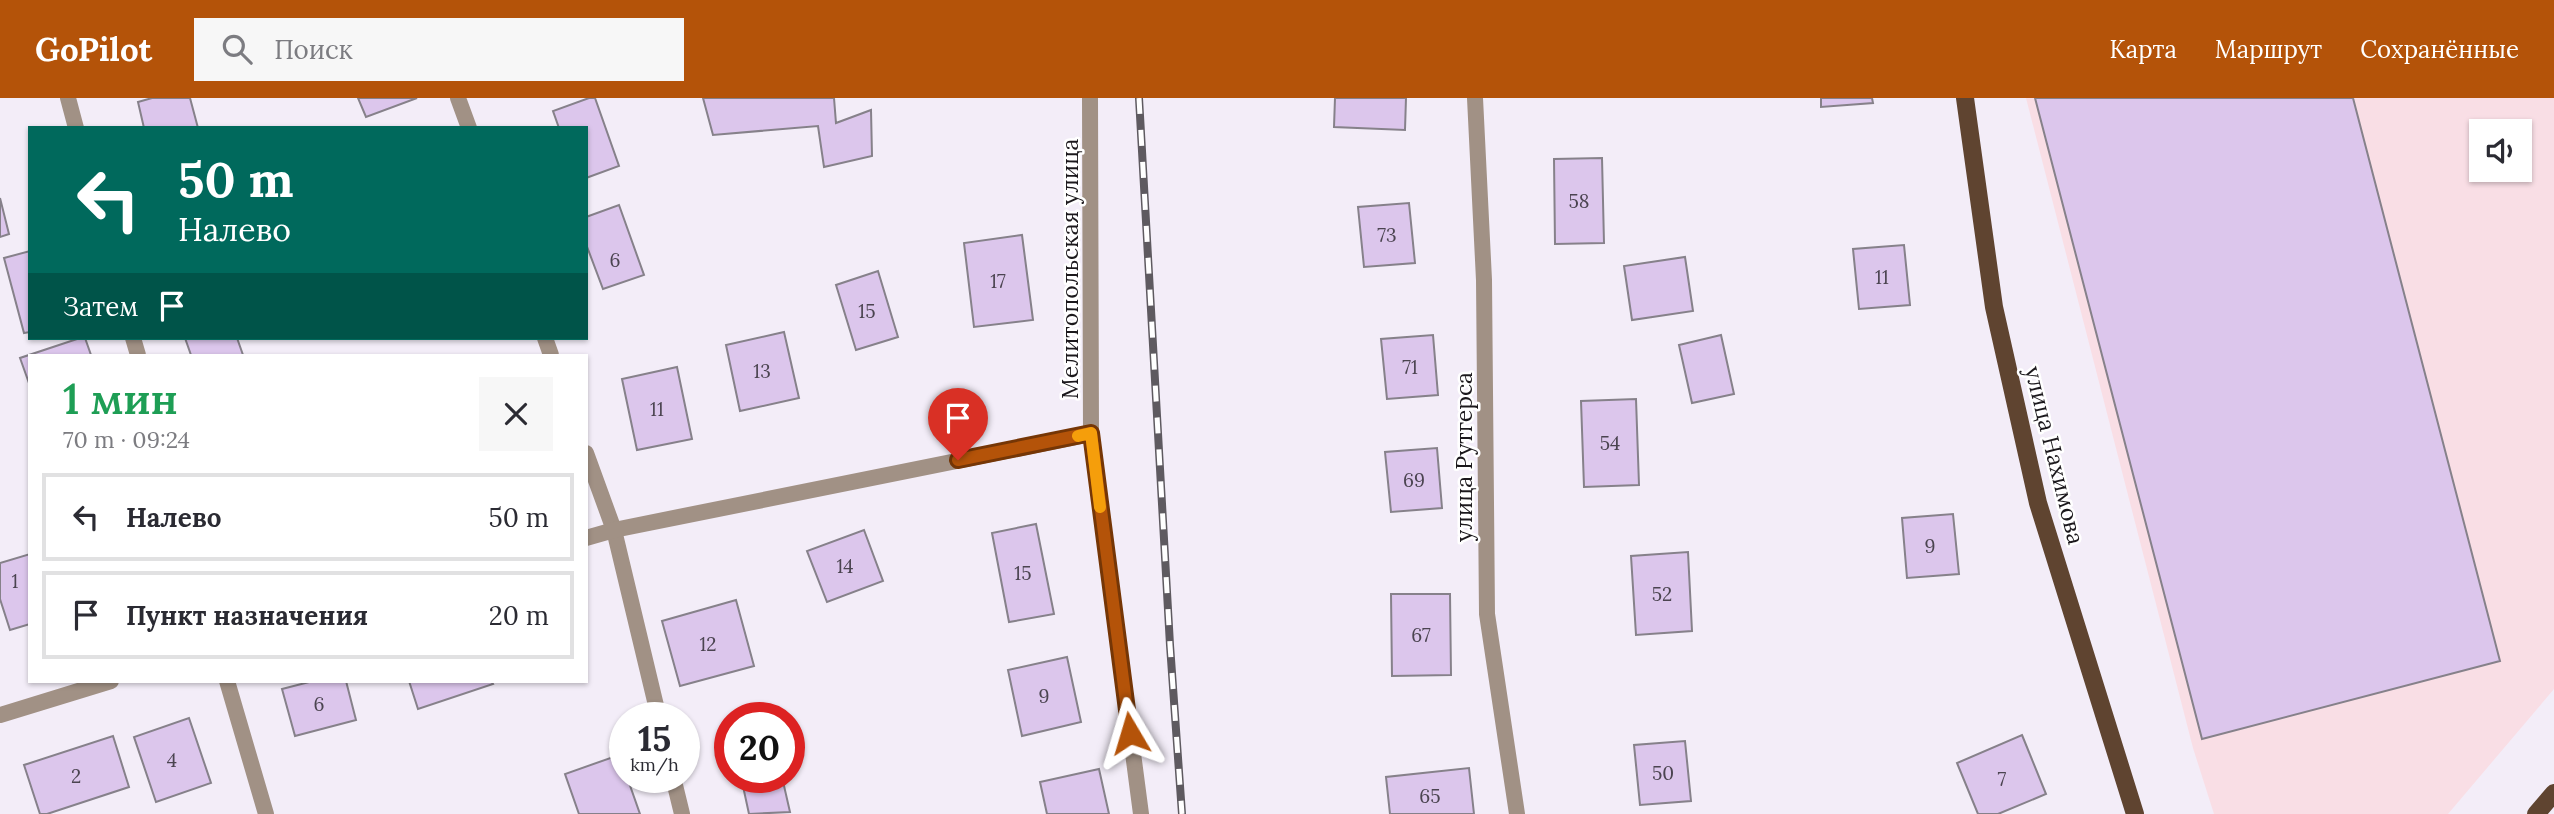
<!DOCTYPE html>
<html lang="ru">
<meta charset="utf-8">
<style>
body{margin:0;font-family:Lora,serif;background:#f7f7f7;color:#2b2b33;height:100vh;display:flex;flex-direction:column;font-size:26px;white-space:nowrap}
*{box-sizing:border-box;margin:0}
p{font-size:23px;color:#7c7c81}
.icon{flex:none;width:38px;height:38px;fill:none;stroke:currentColor;stroke-width:2;stroke-linecap:round;stroke-linejoin:round}
.map{position:relative;flex:1;overflow:hidden}
.details{position:absolute;left:28px;top:256px;width:560px;height:329px;display:flex;flex-direction:column;background:#fff;border-radius:0px;box-shadow:0 2px 5px #0004}
.details>*{flex:none}
.hud{position:absolute;left:28px;top:28px;width:560px;height:214px;border-radius:0px;box-shadow:0 2px 5px #0004;background:#00695c;color:#fff;overflow:hidden}
.buttons{position:absolute;left:2469px;top:21px;display:grid;gap:14px}
.buttons a{display:grid;place-items:center;width:63px;height:63px;border-radius:0px;background:#fff;box-shadow:0 2px 5px #0004;font-size:35px}
.speed{position:absolute;left:609px;top:604px;display:flex;gap:14px;font-size:35px;font-weight:700;text-align:center}
.speed>*{display:grid;place-content:center;width:91px;height:91px;border-radius:50%;background:#fff;box-shadow:0 2px 5px #0004;line-height:1}
.speed small{font-size:18px;font-weight:400}
.speed .limit{border:10px solid #d22;background:#fff;color:#111}
.pin{position:absolute;display:grid;place-items:center;width:60px;height:60px;color:#fff;margin:-72px -30px;border-radius:50% 50% 50% 0;rotate:-45deg;box-shadow:0 0 7px #0007}
.pin .icon{rotate:45deg}
.me{position:absolute;width:77px;margin:-38px;rotate:353deg;stroke-linejoin:round;filter:drop-shadow(0 0 5px #0008)}
.turn{display:flex;align-items:center;gap:24px;height:147px;padding:0 35px;font-size:32px}
.turn .icon{width:91px;height:91px;stroke-width:2.5}
.turn b{display:block;font-size:49px;line-height:60px}
.then{display:flex;align-items:center;height:66px;padding:0 35px;background:#0003;gap:14px;font-size:26px}
.round{display:grid;place-items:center;flex:none;width:74px;height:74px;border-radius:0px;background:#f7f7f7}
.headline{display:flex;align-items:center;justify-content:space-between;height:119px;padding:0 35px}
h1{font-size:42px;font-weight:600;line-height:52px;color:#1e9e55}
ul{padding:0;list-style:none}
li{display:flex;align-items:center;gap:21px;height:88px;margin:0 14px 10px;padding:0 21px;border:4px solid #e1e1e2;border-radius:0px}
li div{flex:1}
li b{display:block;font-size:26px}
li em{font-style:normal}
header{display:flex;align-items:center;gap:42px;box-sizing:border-box;height:98px;padding:0 35px;background:#b45309;color:#fff}
header strong{font-size:33px}
nav{display:flex;gap:38px;margin-inline-start:auto;font-size:24px}
.search{width:490px;height:63px;background:#f7f7f7;display:flex;align-items:center;gap:18px;box-sizing:border-box;padding:0 24px;border-radius:0px;color:#7c7c81;font-size:26px}
.map>svg:first-child{display:block}
.industrial{fill:#f9dee5;fill-rule:evenodd}
.building{fill:#dcc6ec;stroke:#86818a;stroke-width:2}
.lines{fill:none;stroke-linecap:round;stroke-linejoin:round}
.lane{stroke:#a19185;stroke-width:16}
.primary{stroke:#5f4430;stroke-width:18}
.rail-casing{stroke:#5e5a60;stroke-width:8}
.rail{stroke:#fff;stroke-width:5;stroke-dasharray:16;stroke-linecap:butt}
.route-casing{stroke:#753606;stroke-width:18}
.route{stroke:#b45309;stroke-width:12}
.slow{stroke:#f59e0b;stroke-width:12}
.labels{text-anchor:middle;dominant-baseline:central;stroke-width:5;stroke-linejoin:round;paint-order:stroke}
.number-label{font-size:19px;fill:#4b4450}
.street-label{font-size:23px;fill:#1b181c;stroke:#fff}
</style>
<header>
<strong>GoPilot</strong>
<div class="search"><svg class="icon" aria-label="search" viewBox="0 0 24 24"><circle cx="10" cy="10" r="6"/><path d="M15 15l6 6"/></svg>Поиск</div>
<nav><a>Карта</a><a>Маршрут</a><a>Сохранённые</a></nav>
</header>
<div class="map">
<svg width="2554" height="716" viewBox="0 0 2554 716">
<rect width="100%" height="100%" fill="#f3edf8"/>
<path class="industrial" d="M2026,0h528v591l-106,125h-234l-21,-66zM2482,33h38v39h-38z"/>
<g class="building">
<polygon points="152,0 190,0 198,30 144,30 138,4"/>
<polygon points="358,0 417,0 366,19"/>
<polygon points="589,0 595,0 619,68 586,80 586,30 559,30 553,13"/>
<polygon points="703,0 834,0 836,25 871,12 872,58 824,69 818,28 713,37"/>
<polygon points="1335,0 1406,0 1405,32 1334,29"/>
<polygon points="1821,0 1872,0 1873,5 1821,9"/>
<polygon points="2035,0 2353,0 2500,563 2202,641"/>
<polygon points="1602,60 1604,145 1555,146 1554,61"/>
<polygon points="0,100 9,136 0,139"/>
<polygon points="1409,105 1415,165 1364,169 1358,109"/>
<polygon points="619,107 644,177 603,191 586,146 586,119"/>
<polygon points="1022,137 1033,222 974,229 964,145"/>
<polygon points="1904,147 1910,207 1859,211 1853,151"/>
<polygon points="30,153 30,234 24,235 4,160"/>
<polygon points="1685,159 1693,213 1632,222 1624,168"/>
<polygon points="878,173 898,239 856,252 836,187"/>
<polygon points="784,234 799,300 740,313 726,247"/>
<polygon points="1433,237 1438,297 1387,301 1381,241"/>
<polygon points="1721,237 1734,296 1692,305 1679,247"/>
<polygon points="80,240 85,240 91,257 30,257 30,288 20,260"/>
<polygon points="185,240 237,240 243,257 191,257"/>
<polygon points="677,269 692,341 637,352 622,281"/>
<polygon points="1636,301 1639,387 1584,389 1581,303"/>
<polygon points="1437,350 1442,410 1391,414 1385,354"/>
<polygon points="1953,416 1959,476 1907,480 1902,420"/>
<polygon points="1036,426 1054,516 1009,524 992,435"/>
<polygon points="864,432 883,483 827,504 807,453"/>
<polygon points="1688,454 1692,533 1636,537 1631,458"/>
<polygon points="30,456 30,526 10,532 0,501 0,465"/>
<polygon points="1391,496 1450,496 1451,577 1392,578"/>
<polygon points="736,502 754,568 680,588 662,523"/>
<polygon points="1067,559 1081,624 1022,638 1008,572"/>
<polygon points="313,583 346,583 356,622 295,638 282,591"/>
<polygon points="409,583 491,583 493,586 418,611"/>
<polygon points="189,620 211,685 156,704 134,639"/>
<polygon points="2022,637 2046,696 1998,716 1978,716 1957,665"/>
<polygon points="113,638 129,689 47,716 40,716 24,667"/>
<polygon points="1685,643 1691,703 1640,707 1634,647"/>
<polygon points="619,657 625,679 627,679 640,716 579,716 565,676"/>
<polygon points="1469,670 1474,716 1390,716 1386,679"/>
<polygon points="1099,671 1109,716 1047,716 1040,684"/>
<polygon points="741,679 782,679 790,714 749,716"/>
</g>
<g class="lines">
<g class="lane">
<polyline points="68,0 76,30"/>
<polyline points="458,0 469,30"/>
<polyline points="1090,0 1091,336 1141,716"/>
<polyline points="1475,0 1484,182 1487,516 1517,716"/>
<polyline points="133,240 138,257"/>
<polyline points="545,240 551,257"/>
<polyline points="586,355 614,432 659,620"/>
<polyline points="586,440 614,432 1091,336"/>
<polyline points="227,583 266,716"/>
<polyline points="0,617 111,583"/>
<polyline points="673,679 682,716"/>
</g>
<g class="primary">
<polyline points="1965,0 1994,209 2038,405 2135,716"/>
<polyline points="2536,716 2554,695"/>
</g>
<defs>
<polyline id="rail" points="1139,0 1170,547 1182,716"/>
</defs>
<use href="#rail" class="rail-casing"/>
<use href="#rail" class="rail"/>
</g>
<g class="lines">
<defs>
<polyline id="route" points="958,362 1091,335 1130,635"/>
</defs>
<use href="#route" class="route-casing"/>
<use href="#route" class="route"/>
<polyline class="slow" points="1078,338 1091,335 1100,409"/>
</g>
<g class="labels">
<g class="number-label">
<text x="1579" y="103">58</text>
<text x="1387" y="137">73</text>
<text x="615" y="162">6</text>
<text x="1882" y="179">11</text>
<text x="998" y="183">17</text>
<text x="867" y="213">15</text>
<text x="1410" y="269">71</text>
<text x="762" y="273">13</text>
<text x="657" y="311">11</text>
<text x="1610" y="345">54</text>
<text x="1414" y="382">69</text>
<text x="1930" y="448">9</text>
<text x="845" y="468">14</text>
<text x="1023" y="475">15</text>
<text x="15" y="483">1</text>
<text x="1662" y="496">52</text>
<text x="1421" y="537">67</text>
<text x="708" y="546">12</text>
<text x="1044" y="598">9</text>
<text x="319" y="606">6</text>
<text x="172" y="662">4</text>
<text x="1663" y="675">50</text>
<text x="76" y="678">2</text>
<text x="2002" y="681">7</text>
<text x="1430" y="698">65</text>
</g>
<g class="street-label">
<text transform="translate(1069 171) rotate(-90)">Мелитопольская улица</text>
<text transform="translate(2055 357) rotate(76)">улица Нахимова</text>
<text transform="translate(1463 359) rotate(-90)">улица Рутгерса</text>
</g>
</g>
</svg>
<div class="buttons">
<a><svg class="icon" aria-label="sound" viewBox="0 0 24 24"><path d="M4 9h4l5-4v14l-5-4H4zM17 9q2 3 0 6"/></svg></a>
</div>
<div class="speed"><div>15<small>km/h</small></div><div class="limit">20</div></div>
<div class="pin" style="left:958px;top:362px;background:#d93025"><svg class="icon" aria-label="arrive" viewBox="0 0 24 24"><path d="M6 21V4h12l-3 4 3 4H6"/></svg></div>
<svg class="me" style="left:1130px;top:635px" viewBox="-20 -20 40 40"><path d="M0-17L14 15 0 8-14 15z" fill="#b45309" stroke="#fff" stroke-width="4"/></svg>
<div class="hud">
<div class="turn"><svg class="icon" aria-label="left" viewBox="0 0 24 24"><path d="M17 20v-9H6M10 6l-5 5 5 5"/></svg><div><b>50 m</b>Налево</div></div>
<div class="then">Затем<svg class="icon" aria-label="arrive" viewBox="0 0 24 24"><path d="M6 21V4h12l-3 4 3 4H6"/></svg></div>
</div>
<section class="details">
<div class="headline"><div><h1>1 мин</h1><p>70 m · 09:24</p></div><a class="round"><svg class="icon" aria-label="close" viewBox="0 0 24 24"><path d="M6 6l12 12M18 6L6 18"/></svg></a></div>
<ul>
<li><svg class="icon" aria-label="left" viewBox="0 0 24 24"><path d="M17 20v-9H6M10 6l-5 5 5 5"/></svg><div><b>Налево</b></div><em>50 m</em></li>
<li><svg class="icon" aria-label="arrive" viewBox="0 0 24 24"><path d="M6 21V4h12l-3 4 3 4H6"/></svg><div><b>Пункт назначения</b></div><em>20 m</em></li>
</ul>
</section>
</div>
